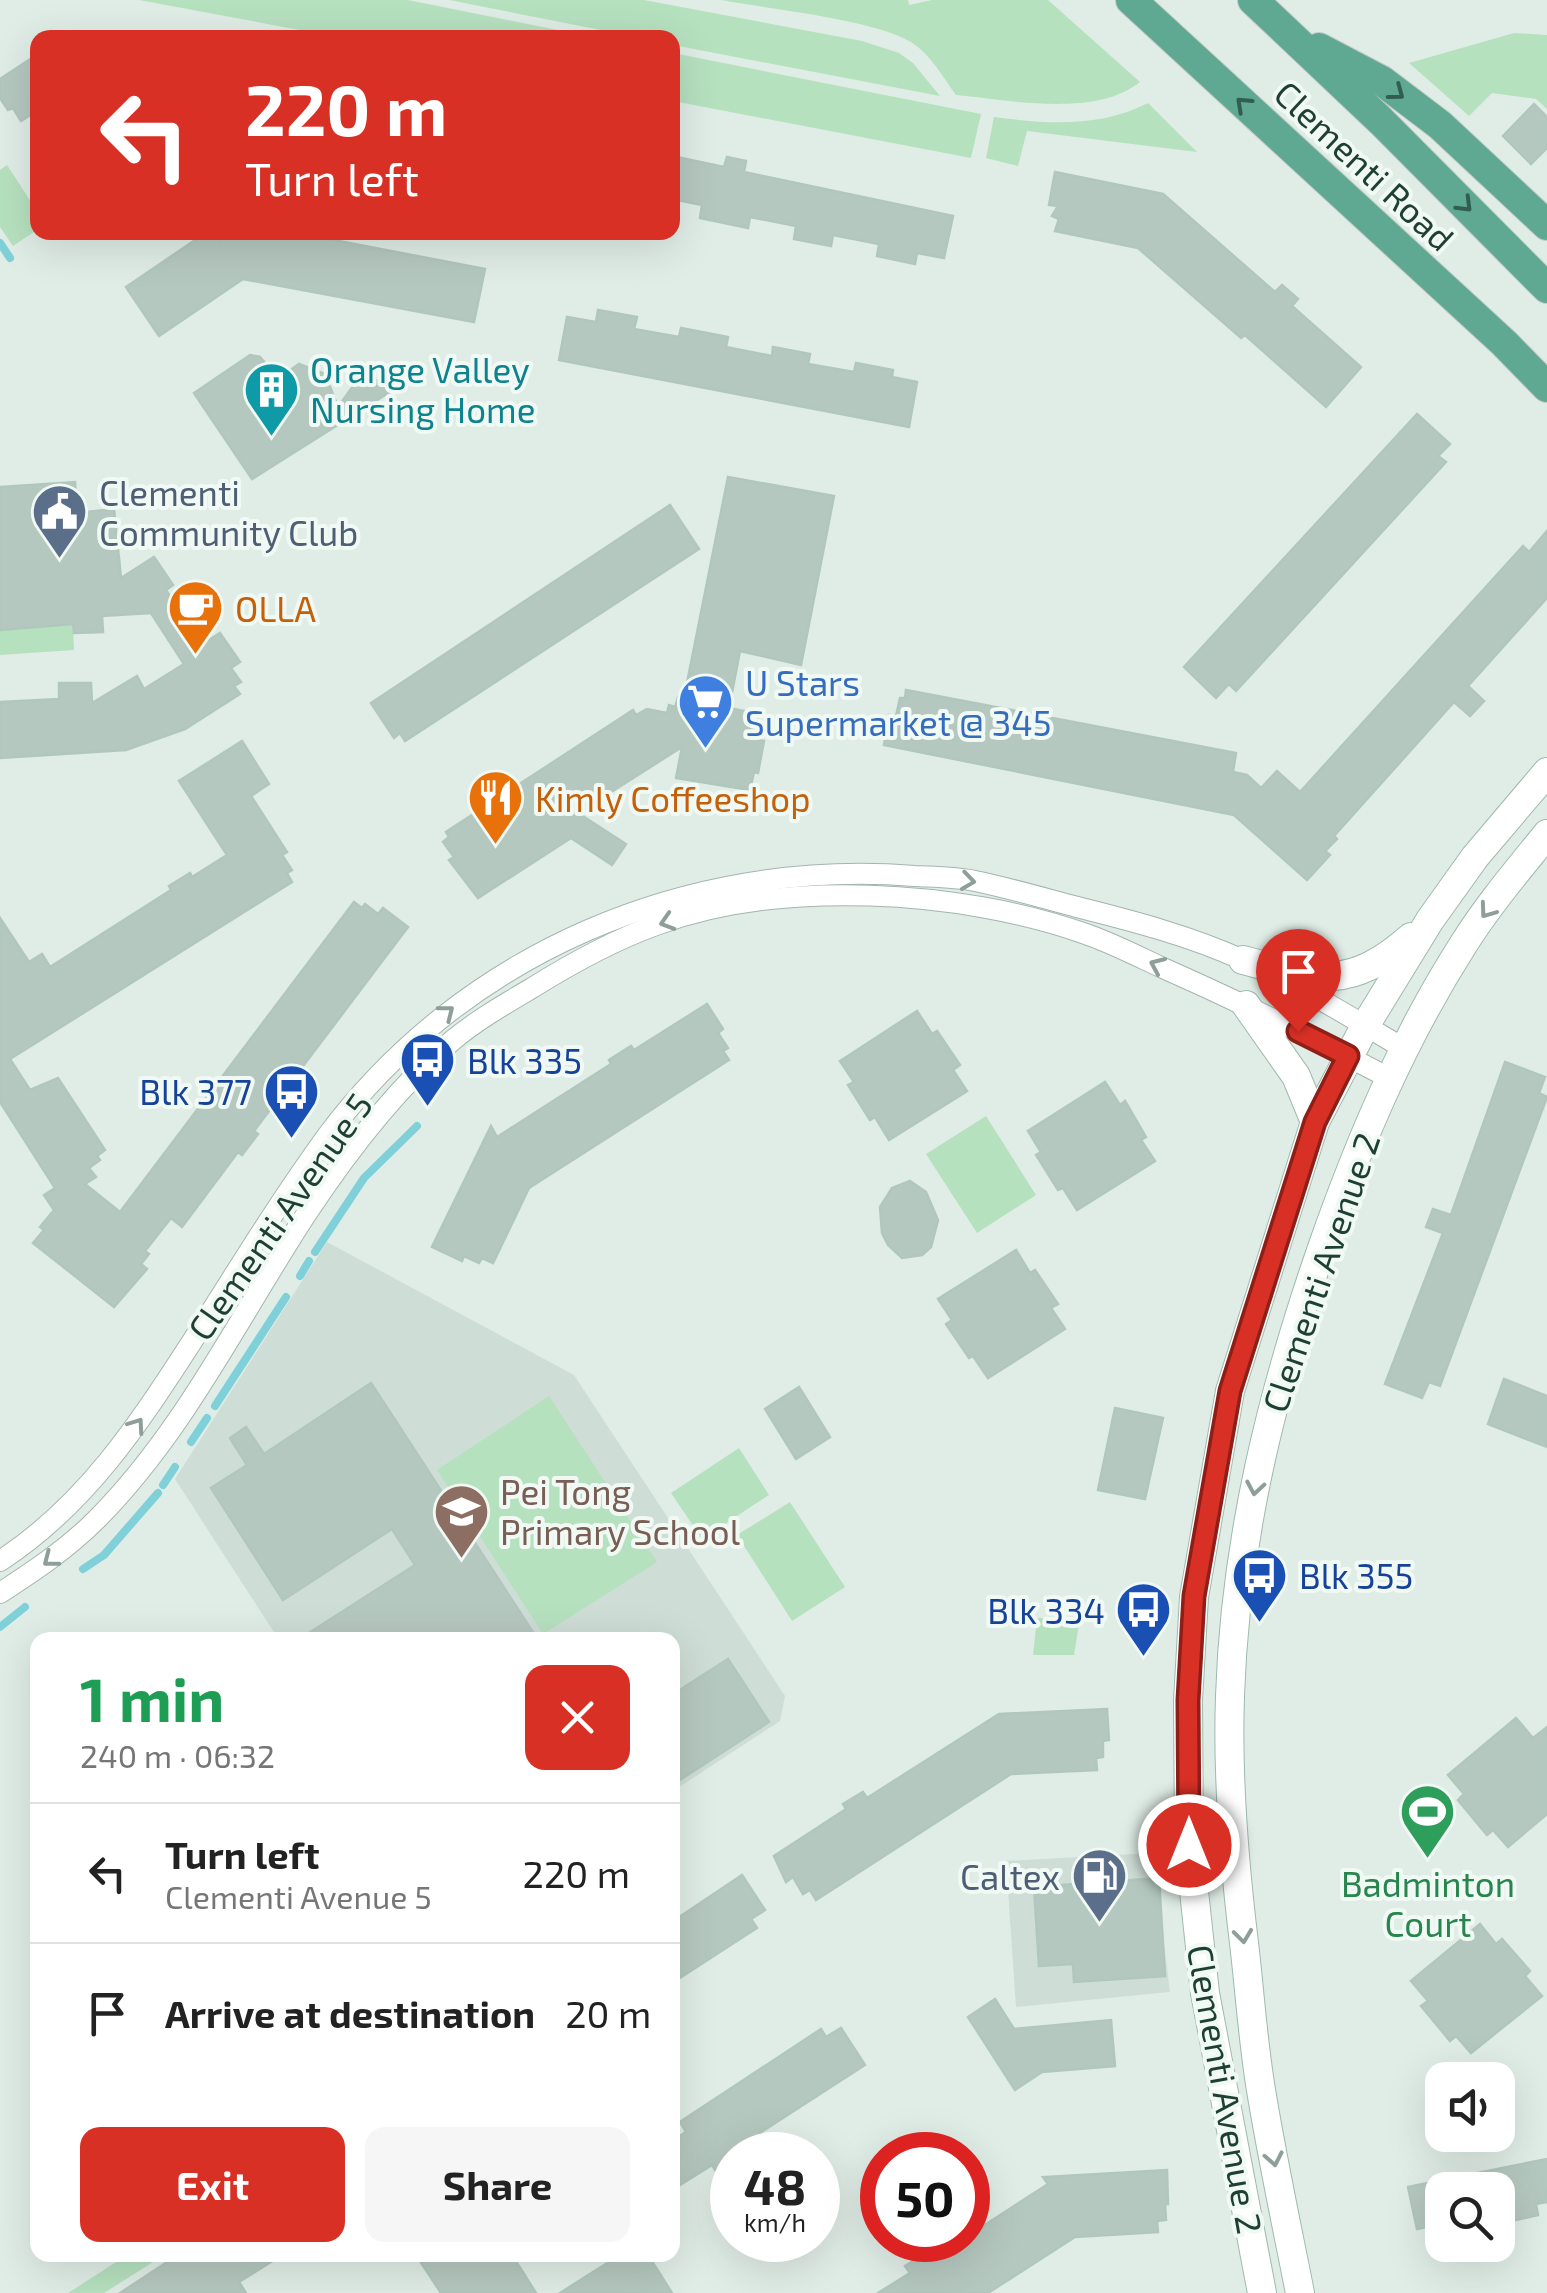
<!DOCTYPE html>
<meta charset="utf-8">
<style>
body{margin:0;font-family:"Exo 2",sans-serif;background:#f6f6f6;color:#222;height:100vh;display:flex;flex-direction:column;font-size:38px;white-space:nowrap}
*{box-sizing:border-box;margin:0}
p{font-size:32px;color:#767676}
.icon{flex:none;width:55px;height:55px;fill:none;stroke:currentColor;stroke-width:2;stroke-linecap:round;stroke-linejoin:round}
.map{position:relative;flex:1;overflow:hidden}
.panel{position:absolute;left:30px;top:1632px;width:650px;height:630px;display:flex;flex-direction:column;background:#fff;border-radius:20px;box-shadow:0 10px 40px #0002}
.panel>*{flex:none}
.hud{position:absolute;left:30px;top:30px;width:650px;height:210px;border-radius:20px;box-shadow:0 10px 40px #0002;background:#d93025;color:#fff;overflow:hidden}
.buttons{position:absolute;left:1425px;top:2062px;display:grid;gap:20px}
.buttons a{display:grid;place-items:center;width:90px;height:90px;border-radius:20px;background:#fff;box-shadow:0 10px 40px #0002;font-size:50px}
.speed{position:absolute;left:710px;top:2132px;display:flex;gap:20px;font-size:50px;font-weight:700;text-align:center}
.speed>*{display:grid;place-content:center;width:130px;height:130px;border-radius:50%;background:#fff;box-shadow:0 10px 40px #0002;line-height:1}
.speed small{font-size:25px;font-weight:400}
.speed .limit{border:15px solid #d22;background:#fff;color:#111}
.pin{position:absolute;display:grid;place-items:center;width:85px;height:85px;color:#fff;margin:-102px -42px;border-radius:50% 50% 50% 0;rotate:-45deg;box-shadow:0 0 10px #0007}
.pin .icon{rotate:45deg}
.me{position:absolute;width:110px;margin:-55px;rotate:0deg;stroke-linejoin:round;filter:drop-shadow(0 0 8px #0008)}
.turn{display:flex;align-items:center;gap:35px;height:210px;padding:0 50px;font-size:45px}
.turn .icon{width:130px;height:130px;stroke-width:2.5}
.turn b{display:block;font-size:70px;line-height:85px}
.round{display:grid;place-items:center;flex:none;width:105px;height:105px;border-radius:20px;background:#f6f6f6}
.summary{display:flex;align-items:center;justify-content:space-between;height:170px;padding:0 50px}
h1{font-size:60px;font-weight:700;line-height:75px;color:#1e9e55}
.button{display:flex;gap:20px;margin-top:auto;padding:20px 50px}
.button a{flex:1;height:115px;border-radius:20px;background:#d93025;color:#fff;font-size:40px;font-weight:700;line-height:115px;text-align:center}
.button a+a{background:#f6f6f6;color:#222}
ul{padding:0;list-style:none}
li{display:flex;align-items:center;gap:30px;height:140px;padding:0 50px;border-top:2px solid #e0e0e0}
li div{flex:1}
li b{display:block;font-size:38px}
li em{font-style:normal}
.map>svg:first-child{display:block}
.built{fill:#ceddd5}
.green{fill:#b6e1bf}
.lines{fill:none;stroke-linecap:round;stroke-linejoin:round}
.stream{stroke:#80d0d9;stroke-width:8}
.building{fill:#b5c8bf;stroke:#b1c7bd;stroke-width:2.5}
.minor-casing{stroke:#a2b5ad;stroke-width:22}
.secondary-casing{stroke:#9dbaae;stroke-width:30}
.primary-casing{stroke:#c0c9c6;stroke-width:32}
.minor{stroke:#fff;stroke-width:20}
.secondary{stroke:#fff;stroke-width:28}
.primary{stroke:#5fa891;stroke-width:30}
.oneway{stroke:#325e50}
.oneway2{stroke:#8e9f9a}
.route-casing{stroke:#8d1f18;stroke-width:25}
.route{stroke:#d93025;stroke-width:18}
.labels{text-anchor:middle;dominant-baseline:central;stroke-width:8;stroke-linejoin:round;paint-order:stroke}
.street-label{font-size:35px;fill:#1e3f34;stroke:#f1f9f4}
.culture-label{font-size:35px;fill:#0d838f;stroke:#f1f9f4;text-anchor:start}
.service-label{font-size:35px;fill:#4e5e75;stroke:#f1f9f4;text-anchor:start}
.food-label{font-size:35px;fill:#c56008;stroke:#f1f9f4;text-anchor:start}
.shop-label{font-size:35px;fill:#366cbe;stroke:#f1f9f4;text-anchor:start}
.transit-label{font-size:35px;fill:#164399;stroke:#f1f9f4;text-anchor:start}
.education-label{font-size:35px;fill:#785e54;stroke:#f1f9f4;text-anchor:start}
.leisure-label{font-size:35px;fill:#27864d;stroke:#f1f9f4}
</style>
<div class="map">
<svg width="1547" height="2293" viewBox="0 0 1547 2293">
<rect width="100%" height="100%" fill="#e0ede6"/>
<g class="built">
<polygon points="327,1242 574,1375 785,1696 780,1721 673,1791 672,1640 279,1640 175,1479"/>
<polygon points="1153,1853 1170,1992 1016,2007 1006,1861"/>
</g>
<g class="green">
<polygon points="139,0 408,0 592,37 337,37"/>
<polygon points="449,0 644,0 862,41 899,53 913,63 940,96 673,45 672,38 636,37"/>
<path d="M721,0h187l1,5 23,-5h116l92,82c-44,36 -131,18 -184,13 -13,-18 -26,-41 -45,-53 -38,-23 -143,-33 -190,-42z"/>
<polygon points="1514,33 1547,35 1547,109 1536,99 1492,93 1469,116 1409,63"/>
<polygon points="673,53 981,114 971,158 673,101"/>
<path d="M1148,103l49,49 -170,-21 -9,35 -32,-8 8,-41c54,7 104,11 154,-14z"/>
<polygon points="7,165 37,211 37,230 13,246 0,227 0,170"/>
<polygon points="73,624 74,650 0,655 0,630"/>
<polygon points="986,1116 1036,1195 977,1233 926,1154"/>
<polygon points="549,1396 657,1562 543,1634 437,1470"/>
<polygon points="739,1448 769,1495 702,1539 671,1493"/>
<polygon points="790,1502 845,1587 792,1621 737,1535"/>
<polygon points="1037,1618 1080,1618 1074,1655 1033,1655"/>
<polygon points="127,2255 164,2255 104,2293 68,2293"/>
</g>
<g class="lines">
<g class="stream">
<polyline points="0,243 10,258"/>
<polyline points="315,1252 364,1178 417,1126"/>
<polyline points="300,1276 309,1261"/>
<polyline points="215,1406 286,1297"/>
<polyline points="191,1442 207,1418"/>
<polyline points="163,1485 175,1467"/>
<polyline points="83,1569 104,1555 158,1493"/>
<polyline points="0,1627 25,1607"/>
</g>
</g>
<g class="building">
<polygon points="38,54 38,110 21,121 13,108 8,110 0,98 0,79"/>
<polygon points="1534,104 1547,117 1547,148 1531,164 1503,136"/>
<polygon points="672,156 724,167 727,157 746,161 744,172 953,216 944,258 917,253 915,264 877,256 879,244 833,235 831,246 794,239 796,226 750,217 748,228 700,218 702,205 672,199"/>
<polygon points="1055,172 1163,194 1275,292 1282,285 1298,299 1292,306 1361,367 1326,407 1245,335 1241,338 1138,248 1055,231 1059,219 1052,216 1058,206 1049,205"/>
<polygon points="207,232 213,232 219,241 233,232 292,232 485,269 474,322 243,279 159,336 126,287"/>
<polygon points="598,310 637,317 634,329 679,337 681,328 728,337 726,347 772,356 773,347 810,354 808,364 854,372 856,363 893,370 892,377 917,382 909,427 559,360 567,317 596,322"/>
<polygon points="250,355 260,357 278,379 299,364 325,374 338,407 356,382 368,375 393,390 252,479 194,393"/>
<polygon points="1417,414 1450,444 1438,456 1446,462 1236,691 1229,684 1216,698 1184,667"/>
<polygon points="728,477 834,496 801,665 740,651 729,708 759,714 757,722 762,722 758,740 764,741 758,773 754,772 750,790 676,778 682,747 578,813 626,844 612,865 571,838 478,898 449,860 454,857 443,842 449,837 446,832 633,710 636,715 647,709 667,713 669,705 675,707 678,697 684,698"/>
<polygon points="75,482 77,513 114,509 121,578 154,557 173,585 166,590 201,645 220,633 240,662 231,668 241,682 234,686 240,694 185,729 126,750 0,758 0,702 59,699 59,683 91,683 92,703 137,676 144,689 184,664 151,613 102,616 103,632 74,633 73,624 0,630 0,487"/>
<polygon points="670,505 699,549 405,741 400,733 394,738 371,703"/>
<polygon points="1547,531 1547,598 1468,686 1484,701 1470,716 1454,702 1334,836 1337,839 1325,851 1330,855 1307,880 1234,815 884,745 889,715 896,716 900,698 905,698 906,690 1236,753 1233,772 1247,775 1261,788 1277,771 1300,792 1523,546 1529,552"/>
<polygon points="242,741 269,784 251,796 287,852 282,855 292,870 287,873 292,882 10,1059 30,1090 58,1078 105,1150 97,1156 100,1160 89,1168 96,1177 85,1184 120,1212 354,902 362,908 365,904 378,914 383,908 408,927 254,1131 258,1134 242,1155 238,1152 182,1227 171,1218 145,1251 149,1254 141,1264 147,1269 114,1307 33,1243 44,1230 40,1227 54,1210 44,1195 55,1188 0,1102 0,918 29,962 42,954 50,967 171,890 169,886 190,873 192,877 227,855 179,781"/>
<polygon points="707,1004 723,1029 718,1033 728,1048 723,1051 729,1060 529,1188 493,1263 482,1258 479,1263 464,1256 462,1261 432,1247 491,1126 497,1137 611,1064 609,1060 631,1046 634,1050"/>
<polygon points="917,1011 932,1034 937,1031 960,1065 953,1070 967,1091 889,1140 875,1117 870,1120 848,1085 854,1082 840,1061"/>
<polygon points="1505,1062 1545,1077 1539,1093 1547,1097 1440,1386 1429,1382 1422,1398 1385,1384 1443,1233 1426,1227 1433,1209 1451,1215"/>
<polygon points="1105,1082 1120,1105 1125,1101 1146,1137 1141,1140 1155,1161 1077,1210 1063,1188 1058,1190 1036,1155 1041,1152 1028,1131"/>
<polygon points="910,1181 926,1192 938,1220 931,1247 922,1255 902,1258 888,1245 882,1233 880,1207 892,1188"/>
<polygon points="1016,1250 1030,1273 1035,1270 1058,1304 1051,1308 1065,1329 988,1378 973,1356 969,1358 946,1324 952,1320 938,1299"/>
<polygon points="1504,1379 1547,1396 1547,1447 1488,1424"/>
<polygon points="371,1383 427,1469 538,1640 298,1640 415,1565 392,1529 283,1600 211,1488 247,1465 230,1438 246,1427 264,1454"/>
<polygon points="799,1387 830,1437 796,1459 765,1409"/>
<polygon points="1115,1408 1163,1418 1145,1499 1098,1490"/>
<polygon points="728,1659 769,1722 672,1785 672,1695"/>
<polygon points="1107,1709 1109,1740 1103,1741 1103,1757 1096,1758 1097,1770 1011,1774 816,1900 810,1890 803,1894 793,1877 786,1882 774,1856 846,1809 843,1804 863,1792 867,1798 999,1714"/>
<polygon points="1516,1718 1533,1738 1547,1727 1547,1814 1508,1847 1493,1830 1487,1835 1458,1800 1464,1794 1448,1775"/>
<polygon points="742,1875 765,1910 751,1919 757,1928 672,1983 672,1922"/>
<polygon points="1159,1878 1165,1976 1074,1982 1073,1964 1039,1966 1034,1887"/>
<polygon points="1480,1924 1496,1944 1502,1939 1530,1971 1525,1976 1542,1996 1471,2053 1456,2036 1450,2041 1421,2006 1428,2001 1411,1981"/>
<polygon points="995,1999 1014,2029 1111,2020 1115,2066 1042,2072 1015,2090 968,2017"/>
<polygon points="841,2028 865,2065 732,2151 732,2197 712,2165 672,2190 672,2141 686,2132 680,2122 821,2029 826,2037"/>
<polygon points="1547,2159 1547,2202 1536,2204 1538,2215 1498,2224 1498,2190 1442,2190 1442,2224 1417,2229 1408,2187"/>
<polygon points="1167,2170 1168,2204 1165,2204 1166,2220 1157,2221 1158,2232 1075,2237 988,2293 878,2293 910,2273 905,2266 927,2252 932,2259 961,2240 968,2240 968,2236 1048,2184 1043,2177"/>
<polygon points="178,2255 282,2255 239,2282 246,2293 120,2293"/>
<polygon points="416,2255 512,2255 536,2293 441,2293"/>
<polygon points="620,2255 648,2255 672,2293 560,2293"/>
</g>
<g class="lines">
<defs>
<g id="minor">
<path d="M0,1561c86,-56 138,-136 193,-221 44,-69 86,-138 134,-204 136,-183 361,-278 588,-260 20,1 41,1 60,5 34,7 68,17 102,26 56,14 113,29 166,53 54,24 109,58 160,88"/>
<path d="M0,1593c34,-22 67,-44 96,-73 88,-88 144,-205 211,-307 41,-62 89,-125 146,-173 24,-20 52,-36 79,-52 40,-25 80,-47 124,-63 124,-46 304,-35 427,8 27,9 54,23 80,35 77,34 152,71 226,110"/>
</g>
<g id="secondary">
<path d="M1243,960c73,20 107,31 168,-23"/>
<polyline points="1246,1005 1296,1076 1315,1122"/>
<polyline points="1262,2293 1205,1993 1189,1845 1188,1700 1194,1597 1230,1391 1315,1122 1365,1026 1430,920 1475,857 1547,772"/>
<path d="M1300,2293c-13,-66 -27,-131 -38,-197 -9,-51 -12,-103 -18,-153 -10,-82 -17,-164 -14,-247 5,-156 42,-305 93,-451 37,-105 80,-206 140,-300 25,-40 55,-75 84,-111"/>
</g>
<g id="primary">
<polyline points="1131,0 1504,343 1547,387"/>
<polyline points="1253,0 1381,121 1547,288"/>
<polyline points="1319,48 1382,81 1440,125 1547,225"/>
</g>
</defs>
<use href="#minor" class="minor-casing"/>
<use href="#secondary" class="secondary-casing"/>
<use href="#primary" class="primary-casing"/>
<use href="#minor" class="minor"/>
<use href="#secondary" class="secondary"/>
<use href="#primary" class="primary"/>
</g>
<defs><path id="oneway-chevron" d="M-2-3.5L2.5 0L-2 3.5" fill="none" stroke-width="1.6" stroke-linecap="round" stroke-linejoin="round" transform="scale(2.5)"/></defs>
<g class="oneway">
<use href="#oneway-chevron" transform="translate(1397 93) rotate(37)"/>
<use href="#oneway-chevron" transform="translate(1243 104) rotate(-137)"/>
<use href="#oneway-chevron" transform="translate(1465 205) rotate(45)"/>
</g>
<g class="oneway2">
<use href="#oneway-chevron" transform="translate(968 881) rotate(8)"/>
<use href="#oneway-chevron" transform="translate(1487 911) rotate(126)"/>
<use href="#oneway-chevron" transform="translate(667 922) rotate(163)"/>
<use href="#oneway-chevron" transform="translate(1157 965) rotate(-156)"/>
<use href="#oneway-chevron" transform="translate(447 1012) rotate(-38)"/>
<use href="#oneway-chevron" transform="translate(137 1425) rotate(-55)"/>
<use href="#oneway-chevron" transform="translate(1255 1488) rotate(100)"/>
<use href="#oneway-chevron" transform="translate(50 1560) rotate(142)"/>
<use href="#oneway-chevron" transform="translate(1243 1936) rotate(83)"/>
<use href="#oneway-chevron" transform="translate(1274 2159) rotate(79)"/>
</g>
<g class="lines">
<defs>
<polyline id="route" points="1189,1845 1188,1700 1194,1596 1230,1391 1315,1122 1348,1056 1298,1031"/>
</defs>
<use href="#route" class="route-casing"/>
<use href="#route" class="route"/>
</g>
<defs>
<symbol id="building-pin" viewBox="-11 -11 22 30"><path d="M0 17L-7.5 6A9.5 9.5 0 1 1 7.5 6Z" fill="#0f9aa8" stroke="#f1f9f4"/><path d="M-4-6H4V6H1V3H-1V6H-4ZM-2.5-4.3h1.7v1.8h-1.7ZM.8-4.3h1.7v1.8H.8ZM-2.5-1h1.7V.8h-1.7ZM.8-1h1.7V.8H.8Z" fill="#fff"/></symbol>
<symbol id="civic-pin" viewBox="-11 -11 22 30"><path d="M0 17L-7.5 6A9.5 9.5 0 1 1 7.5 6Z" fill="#5c6f8a" stroke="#f1f9f4"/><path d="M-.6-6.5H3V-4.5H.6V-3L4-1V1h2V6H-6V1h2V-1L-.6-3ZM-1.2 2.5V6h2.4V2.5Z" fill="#fff"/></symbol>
<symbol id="cafe-pin" viewBox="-11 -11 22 30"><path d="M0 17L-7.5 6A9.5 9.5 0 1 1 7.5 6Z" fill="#e8710a" stroke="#f1f9f4"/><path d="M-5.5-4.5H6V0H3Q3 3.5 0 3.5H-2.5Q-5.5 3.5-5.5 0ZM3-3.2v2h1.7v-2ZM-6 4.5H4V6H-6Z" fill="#fff"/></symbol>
<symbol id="supermarket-pin" viewBox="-11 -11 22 30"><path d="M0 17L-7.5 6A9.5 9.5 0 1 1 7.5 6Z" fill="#3f7fe0" stroke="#f1f9f4"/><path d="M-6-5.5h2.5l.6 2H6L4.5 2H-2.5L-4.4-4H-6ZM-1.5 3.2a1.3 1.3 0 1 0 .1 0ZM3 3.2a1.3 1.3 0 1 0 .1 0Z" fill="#fff"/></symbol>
<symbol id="restaurant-pin" viewBox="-11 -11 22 30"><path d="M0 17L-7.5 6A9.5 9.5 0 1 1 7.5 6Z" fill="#e8710a" stroke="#f1f9f4"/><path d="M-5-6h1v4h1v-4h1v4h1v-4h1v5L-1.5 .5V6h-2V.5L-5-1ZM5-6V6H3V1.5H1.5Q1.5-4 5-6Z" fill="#fff"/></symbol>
<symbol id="bus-pin" viewBox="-11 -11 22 30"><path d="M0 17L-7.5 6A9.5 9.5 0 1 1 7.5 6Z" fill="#1a4fb4" stroke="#f1f9f4"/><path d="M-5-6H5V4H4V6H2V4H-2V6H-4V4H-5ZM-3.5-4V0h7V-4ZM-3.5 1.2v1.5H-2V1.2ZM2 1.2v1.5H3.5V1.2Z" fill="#fff"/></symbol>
<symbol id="school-pin" viewBox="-11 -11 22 30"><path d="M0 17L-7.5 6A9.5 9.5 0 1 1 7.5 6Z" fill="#8d6e63" stroke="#f1f9f4"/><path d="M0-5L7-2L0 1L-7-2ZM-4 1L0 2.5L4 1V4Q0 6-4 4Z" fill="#fff"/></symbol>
<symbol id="stadium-pin" viewBox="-11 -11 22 30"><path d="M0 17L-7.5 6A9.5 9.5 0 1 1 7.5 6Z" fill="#2e9e5b" stroke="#f1f9f4"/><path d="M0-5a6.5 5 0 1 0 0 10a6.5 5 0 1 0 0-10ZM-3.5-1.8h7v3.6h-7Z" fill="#fff"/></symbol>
<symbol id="fuel-pin" viewBox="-11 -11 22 30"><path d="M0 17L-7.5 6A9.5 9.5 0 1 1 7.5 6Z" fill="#5c6f8a" stroke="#f1f9f4"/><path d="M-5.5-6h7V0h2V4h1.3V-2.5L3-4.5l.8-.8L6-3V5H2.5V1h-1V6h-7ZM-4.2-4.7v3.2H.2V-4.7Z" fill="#fff"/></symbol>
</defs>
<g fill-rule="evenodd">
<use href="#building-pin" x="240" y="358" width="63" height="86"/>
<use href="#civic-pin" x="28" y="480" width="63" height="86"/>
<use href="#cafe-pin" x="164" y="576" width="63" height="86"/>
<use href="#supermarket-pin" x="674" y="670" width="63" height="86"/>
<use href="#restaurant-pin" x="464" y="766" width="63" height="86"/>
<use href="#bus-pin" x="396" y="1028" width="63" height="86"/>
<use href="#bus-pin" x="260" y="1060" width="63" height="86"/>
<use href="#school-pin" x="430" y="1480" width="63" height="86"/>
<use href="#bus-pin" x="1228" y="1544" width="63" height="86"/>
<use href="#bus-pin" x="1112" y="1578" width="63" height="86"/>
<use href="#stadium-pin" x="1396" y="1780" width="63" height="86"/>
<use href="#fuel-pin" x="1068" y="1844" width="63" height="86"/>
</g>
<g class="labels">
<g class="street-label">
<text transform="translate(1365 165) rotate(43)">Clementi Road</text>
<text transform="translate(279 1216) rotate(-55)">Clementi Avenue 5</text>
<text transform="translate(1320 1272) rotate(-71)">Clementi Avenue 2</text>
<text transform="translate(1226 2089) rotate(80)">Clementi Avenue 2</text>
</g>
<g class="culture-label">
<text x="310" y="369">Orange Valley<tspan x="310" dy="40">Nursing Home</tspan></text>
</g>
<g class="service-label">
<text x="99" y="492">Clementi<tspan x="99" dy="40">Community Club</tspan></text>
<text x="1060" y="1876" text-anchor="end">Caltex</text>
</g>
<g class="food-label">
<text x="235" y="608">OLLA</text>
<text x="535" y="798">Kimly Coffeeshop</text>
</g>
<g class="shop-label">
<text x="745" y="682">U Stars<tspan x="745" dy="40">Supermarket @ 345</tspan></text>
</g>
<g class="transit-label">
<text x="467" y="1060">Blk 335</text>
<text x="252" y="1091" text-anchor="end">Blk 377</text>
<text x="1299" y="1575">Blk 355</text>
<text x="1105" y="1610" text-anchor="end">Blk 334</text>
</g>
<g class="education-label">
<text x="500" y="1491">Pei Tong<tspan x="500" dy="40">Primary School</tspan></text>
</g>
<g class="leisure-label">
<text x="1428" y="1883">Badminton<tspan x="1428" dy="40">Court</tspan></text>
</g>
</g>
</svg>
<div class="buttons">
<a><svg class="icon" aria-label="sound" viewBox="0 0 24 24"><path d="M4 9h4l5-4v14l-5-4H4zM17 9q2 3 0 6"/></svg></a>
<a><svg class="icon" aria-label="search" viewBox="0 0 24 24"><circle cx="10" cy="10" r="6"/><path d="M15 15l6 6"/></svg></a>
</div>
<div class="speed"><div>48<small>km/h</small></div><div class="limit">50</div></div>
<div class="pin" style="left:1298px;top:1031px;background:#d93025"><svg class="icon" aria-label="arrive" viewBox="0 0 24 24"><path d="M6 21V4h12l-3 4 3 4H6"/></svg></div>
<svg class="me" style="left:1189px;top:1845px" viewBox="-20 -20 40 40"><circle r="17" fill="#d93025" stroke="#fff" stroke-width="3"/><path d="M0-11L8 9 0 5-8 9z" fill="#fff"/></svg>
<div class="hud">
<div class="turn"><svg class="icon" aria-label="left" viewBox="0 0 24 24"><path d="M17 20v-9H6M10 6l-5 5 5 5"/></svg><div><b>220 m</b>Turn left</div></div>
</div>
<section class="panel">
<div class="summary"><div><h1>1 min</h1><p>240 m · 06:32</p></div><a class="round" style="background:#d93025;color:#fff"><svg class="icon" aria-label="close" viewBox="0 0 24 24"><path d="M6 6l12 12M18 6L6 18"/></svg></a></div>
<ul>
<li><svg class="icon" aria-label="left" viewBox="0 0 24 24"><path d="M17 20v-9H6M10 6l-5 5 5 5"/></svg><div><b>Turn left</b><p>Clementi Avenue 5</p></div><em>220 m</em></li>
<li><svg class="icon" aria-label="arrive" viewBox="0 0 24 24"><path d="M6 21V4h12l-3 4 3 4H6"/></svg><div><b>Arrive at destination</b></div><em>20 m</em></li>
</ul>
<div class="button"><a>Exit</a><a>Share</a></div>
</section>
</div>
